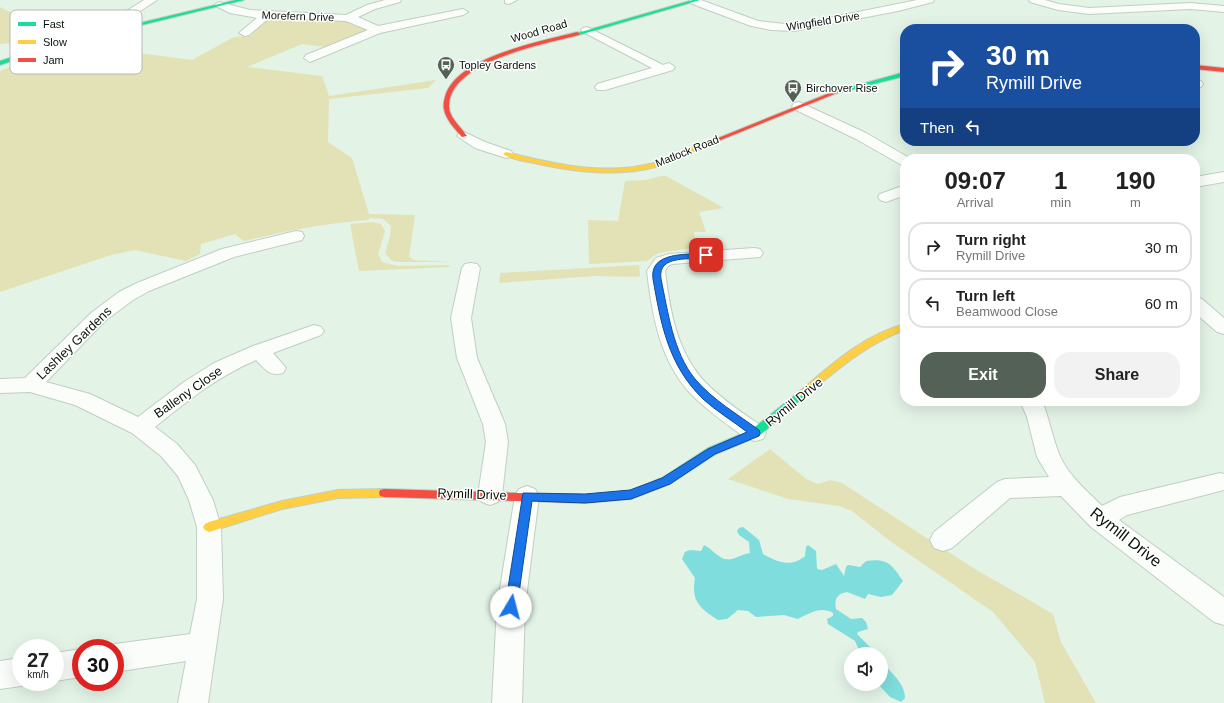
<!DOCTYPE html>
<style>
body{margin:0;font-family:Arial,sans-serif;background:#f2f2f2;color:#222;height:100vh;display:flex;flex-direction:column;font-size:15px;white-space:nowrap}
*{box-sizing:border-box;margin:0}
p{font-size:13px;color:#767676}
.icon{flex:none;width:22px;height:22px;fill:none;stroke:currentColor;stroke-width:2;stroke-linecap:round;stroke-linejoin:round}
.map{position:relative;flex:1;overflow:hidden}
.panel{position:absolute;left:900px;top:154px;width:300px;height:252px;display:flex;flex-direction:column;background:#fff;border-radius:16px;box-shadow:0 4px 16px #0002}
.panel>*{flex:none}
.hud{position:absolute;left:900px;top:24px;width:300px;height:122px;border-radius:16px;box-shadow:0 4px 16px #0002;background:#1a4fa0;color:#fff;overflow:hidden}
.buttons{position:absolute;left:844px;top:647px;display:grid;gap:8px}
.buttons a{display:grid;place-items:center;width:44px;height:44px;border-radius:50%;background:#fff;box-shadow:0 4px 16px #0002;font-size:20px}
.speed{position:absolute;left:12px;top:639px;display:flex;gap:8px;font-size:20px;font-weight:700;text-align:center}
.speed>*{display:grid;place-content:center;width:52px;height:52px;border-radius:50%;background:#fff;box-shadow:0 4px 16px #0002;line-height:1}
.speed small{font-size:10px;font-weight:400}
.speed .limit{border:6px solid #d22;background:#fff;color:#111}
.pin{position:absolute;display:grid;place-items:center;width:34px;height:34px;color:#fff;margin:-17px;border-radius:8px;box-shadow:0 2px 6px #0006}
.me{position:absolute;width:44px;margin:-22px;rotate:8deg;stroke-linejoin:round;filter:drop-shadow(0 0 3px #0008)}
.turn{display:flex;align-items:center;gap:14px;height:84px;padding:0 20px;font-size:18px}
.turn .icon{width:52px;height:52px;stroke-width:2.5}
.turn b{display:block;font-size:28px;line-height:34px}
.then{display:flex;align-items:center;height:38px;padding:0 20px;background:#0003;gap:8px;font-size:15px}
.eta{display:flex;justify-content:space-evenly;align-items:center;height:68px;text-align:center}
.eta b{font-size:24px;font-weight:700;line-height:28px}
.action{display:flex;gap:8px;margin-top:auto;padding:8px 20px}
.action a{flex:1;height:46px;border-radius:16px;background:#546156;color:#fff;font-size:16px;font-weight:700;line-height:46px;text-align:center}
.action a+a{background:#f2f2f2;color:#222}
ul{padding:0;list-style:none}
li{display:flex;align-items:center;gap:12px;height:50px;margin:0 8px 6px;padding:0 12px;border:2px solid #e0e0e0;border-radius:16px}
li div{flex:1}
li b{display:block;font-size:15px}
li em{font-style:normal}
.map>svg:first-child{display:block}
.green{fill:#e2e2b6}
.water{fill:#80dddd}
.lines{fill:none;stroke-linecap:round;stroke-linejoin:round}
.street-casing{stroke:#c1cec4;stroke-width:2}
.fast-casing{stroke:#c1cec4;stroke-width:2}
.slow-casing{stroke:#c1cec4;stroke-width:2}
.jam-casing{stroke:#c1cec4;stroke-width:2}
.street{fill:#fbfdfb;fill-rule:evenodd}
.fast{fill:#16e098;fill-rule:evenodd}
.slow{fill:#ffcf43;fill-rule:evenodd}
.jam{fill:#f24e42;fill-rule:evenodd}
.route{fill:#1a73e8;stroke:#114b97}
.labels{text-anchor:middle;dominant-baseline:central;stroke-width:3;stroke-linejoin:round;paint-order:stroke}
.far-street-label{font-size:11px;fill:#071209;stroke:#fff}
.far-poi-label{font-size:11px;fill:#071209;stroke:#fff;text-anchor:start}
.street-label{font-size:13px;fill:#071209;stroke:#fff}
.near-street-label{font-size:16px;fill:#071209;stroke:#fff}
.key{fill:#fff;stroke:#b5b8b5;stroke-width:1}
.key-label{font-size:11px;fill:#071209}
</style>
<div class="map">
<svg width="1224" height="703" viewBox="0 0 1224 703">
<rect width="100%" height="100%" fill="#e3f3e6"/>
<g class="green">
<polygon points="0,7 20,17 17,18 58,39 14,51 12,43 0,44"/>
<path d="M269,17l74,2 27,11 -45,17 -23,-3 -55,23 75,9 7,20 107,-16 -8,8 -99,11 -1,43 24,16 17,56 46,1 -6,42 5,3 36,2h-54l-5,-2 -6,-7 5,-17 1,-10 -8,-7 -14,-1v2c-43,3 -83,11 -125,21l-9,-7 -34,10 -1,10 -14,7 -51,-11 -24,5 -111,37v-221l40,-16 37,-10 115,15 42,-23 17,-2z"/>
<polygon points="662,176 666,176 724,208 699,212 706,232 694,232 696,243 692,248 658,253 647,261 589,264 588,220 618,221 625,181 645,180"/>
<polygon points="372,222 381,224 385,231 378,254 382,262 397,266 448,265 450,267 359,271 350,224"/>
<polygon points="639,265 640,276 637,277 595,276 499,283 500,273"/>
<polygon points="770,449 806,479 818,484 830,480 842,483 970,566 1053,614 1061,642 1096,703 1045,703 1035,662 993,612 890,541 852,511 839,506 788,499 728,479"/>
</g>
<g class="water">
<path d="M743,527l16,13 4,14c14,8 28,14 42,2l1,-9 2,-2 8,6 1,18 5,1 14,-6 8,12 2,-9 2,-2 12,2 6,-6c22,-3 26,4 37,20l-11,14 -11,2 -13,-3 -3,5 -18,-7c-10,2 -13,7 -11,17l15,10 11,-1 4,4 2,7 -10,3 -1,2 20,20h-16l-6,-13 -27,-17 -1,-5 6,-3v-3c-12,-7 -23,0 -35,6l-14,-4 -28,2 -8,-6 -10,-1 -11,9 -9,1c-19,-12 -27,-19 -23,-42l-13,-19 3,-7 5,-2 11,1 3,-6c9,4 16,17 28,14 7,-2 11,-5 18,-6l-1,-11 -10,-7 -2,-4 2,-3z"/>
<path d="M881,660c8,12 24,22 24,38l-4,4 -11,-5 -12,-13h3z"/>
</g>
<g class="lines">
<defs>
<g id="street">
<polygon points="144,0 157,0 122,23 114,23 113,21 114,19"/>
<polygon points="385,0 401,0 400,2 375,9 358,17 378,26 463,9 468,12 463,15 380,33 310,62 304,58 306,55 368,30 346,21 269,18 249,35 245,36 239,33 257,18 230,13 214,5 219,2 250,10 346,15 367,5"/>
<polygon points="505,0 517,0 509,4 505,3"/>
<polygon points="690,0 701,0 758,21 794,25 917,0 934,0 933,2 898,11 794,31 771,30 751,26 690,3"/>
<polygon points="1029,0 1045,0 1059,4 1089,8 1190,3 1224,6 1224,12 1190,9 1089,14 1058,10 1030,2"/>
<polygon points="587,27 663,65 669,63 675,67 673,70 605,90 597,90 595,87 597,84 652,68 583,32 581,30 583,28"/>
<polygon points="1195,80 1201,81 1203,84 1201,87 1195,88"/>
<polygon points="799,102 866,133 911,159 905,159 905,165 900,164 856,139 794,109 792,106 794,103"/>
<polygon points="464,132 485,142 511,151 513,154 511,157 506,158 475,148 457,136 459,133"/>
<polygon points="1224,172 1224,182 1195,187 1195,177"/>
<polygon points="905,185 905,195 886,202 880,200 878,197 880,194"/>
<path d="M296,231l6,1 2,4 -2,4 -68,17 -85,34 -16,9 -28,21 -59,61 44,12 48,23 46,-35 30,-19 39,-17 61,-21 7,2 3,4 -3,4 -48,18 13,15 -3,5c-13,4 -18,-4 -27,-13l-2,1c-37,16 -67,40 -99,66l22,17 18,21 18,35 8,27 2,72 -15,104h-30l8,-42 -71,11v-24h-9l9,-4 75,-10 7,-35v-72l-8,-27 -11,-24 -17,-20 -29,-23 -57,-28 -45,-13 -30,1v-14l25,-1 66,-65 28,-21 18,-9 85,-34z"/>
<path d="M754,248l6,1 3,4 -3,4 -88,7 -4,2 -3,5c5,40 12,83 42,113 17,17 37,30 56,43l3,6 -3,6 -8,2 -8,-2c-19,-14 -38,-27 -55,-44 -32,-33 -40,-80 -45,-124l9,-13 13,-4z"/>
<polygon points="471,263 477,264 480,268 471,318 477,358 505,424 508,442 502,495 498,502 490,505 482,502 478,495 486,442 483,424 457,358 451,318 462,268 465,264"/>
<polygon points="1195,297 1202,299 1224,318 1224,334 1217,332 1195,313"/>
<path d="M1020,401h22c7,17 10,35 17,53 8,20 28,37 43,52l18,-9 100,-24 4,1v16l-97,25 -8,5 105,77v28l-10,-3 -123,-95 -30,-31 -51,2 -58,50 -9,3 -9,-3 -4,-8 4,-8 63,-50 8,-3 44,-2 -12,-20 -10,-40z"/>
<polygon points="527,486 535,489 539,496 525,607 522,703 492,703 497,607 515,496 519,489"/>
<polygon points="81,649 81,677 55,681 55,653"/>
<polygon points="21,658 21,682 31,682 21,686 0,689 0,661"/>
</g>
<g id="fast">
<polygon points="236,0 244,0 56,46 0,65 0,61 52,44"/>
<polygon points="693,0 700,0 579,35 574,34"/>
<polygon points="905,72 905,76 839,93 836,91"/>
<polygon points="802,391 805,392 807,394 805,396 759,436 716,454 670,484 658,488 654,487 653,484 654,481 662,478 708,448 751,430 799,392"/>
</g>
<g id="slow">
<path d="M699,145l2,1v2c-15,7 -29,14 -45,19 -39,10 -80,5 -118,-3 -11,-3 -27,-4 -35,-10l3,-2c48,12 99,24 148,11 15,-4 29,-13 45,-18z"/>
<path d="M905,324v6c-39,14 -68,40 -100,66h-6l-2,-2 2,-2c32,-27 64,-57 106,-68z"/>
<polygon points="384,489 388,490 389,493 388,496 384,497 338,498 282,509 209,532 205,530 203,527 205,524 209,522 282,501 338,490"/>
</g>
<g id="jam">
<path d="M577,32l2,1v2c-35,9 -128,26 -130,70 -1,12 12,22 18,31l-5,1c-7,-8 -16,-17 -18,-28 -1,-4 0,-8 1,-12 10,-40 97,-56 132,-65z"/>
<polygon points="1195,65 1224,68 1224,72 1195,69"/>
<polygon points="837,90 842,91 701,148 696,147"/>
<polygon points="658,480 662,481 663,484 662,487 631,499 585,503 384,497 380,496 379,493 380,490 384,489 585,495 630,491"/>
</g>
</defs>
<use href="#street" class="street-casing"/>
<use href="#fast" class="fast-casing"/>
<use href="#slow" class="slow-casing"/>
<use href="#jam" class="jam-casing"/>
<use href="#street" class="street"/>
<use href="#fast" class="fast"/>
<use href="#slow" class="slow"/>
<use href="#jam" class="jam"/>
</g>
<path class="route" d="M706,253l3,1v3c-16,4 -52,-4 -48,22 7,33 12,73 34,100 18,21 42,35 64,51l1,3 -1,3 -44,18 -45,30 -39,15 -46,4 -53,-2 -15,106 -2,4 -4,2 -4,-2 -2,-4 18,-114 62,1 45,-4 32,-12 46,-29 39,-17c-14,-11 -31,-21 -44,-33 -35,-34 -42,-75 -50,-120 -4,-28 35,-24 53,-26z"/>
<defs>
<symbol id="bus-pin" viewBox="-11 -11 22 30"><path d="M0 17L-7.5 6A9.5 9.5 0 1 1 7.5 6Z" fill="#546156" stroke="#fff"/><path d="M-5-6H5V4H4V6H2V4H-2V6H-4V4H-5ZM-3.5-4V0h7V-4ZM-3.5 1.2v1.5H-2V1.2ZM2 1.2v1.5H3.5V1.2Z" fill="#fff"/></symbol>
</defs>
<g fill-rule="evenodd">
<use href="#bus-pin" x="436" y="55" width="20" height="27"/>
<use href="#bus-pin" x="783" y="78" width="20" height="27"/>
</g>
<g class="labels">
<g class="far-street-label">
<text transform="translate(298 16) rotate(2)">Morefern Drive</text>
<text transform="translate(823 21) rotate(-9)">Wingfield Drive</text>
<text transform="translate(539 31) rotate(-16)">Wood Road</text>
<text transform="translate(687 151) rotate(-22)">Matlock Road</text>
</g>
<g class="far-poi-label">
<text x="459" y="65">Topley Gardens</text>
<text x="806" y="88">Birchover Rise</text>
</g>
<g class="street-label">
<text transform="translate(74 343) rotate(-44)">Lashley Gardens</text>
<text transform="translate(188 392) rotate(-35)">Balleny Close</text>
<text transform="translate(794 402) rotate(-39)">Rymill Drive</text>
<text transform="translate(472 494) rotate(2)">Rymill Drive</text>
</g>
<g class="near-street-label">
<text transform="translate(1126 537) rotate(38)">Rymill Drive</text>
</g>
</g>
<rect x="10" y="10" width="132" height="64" rx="6" class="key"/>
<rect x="18" y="22" width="18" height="4" fill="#16e098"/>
<rect x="18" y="40" width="18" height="4" fill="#ffcf43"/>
<rect x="18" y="58" width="18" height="4" fill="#f24e42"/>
<g class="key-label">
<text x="43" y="28">Fast</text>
<text x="43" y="46">Slow</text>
<text x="43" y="64">Jam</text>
</g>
</svg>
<div class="buttons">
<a><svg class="icon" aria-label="sound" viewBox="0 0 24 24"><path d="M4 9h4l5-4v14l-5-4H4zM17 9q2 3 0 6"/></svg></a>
</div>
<div class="speed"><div>27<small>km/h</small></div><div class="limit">30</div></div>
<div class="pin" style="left:706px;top:255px;background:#d93025"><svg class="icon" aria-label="arrive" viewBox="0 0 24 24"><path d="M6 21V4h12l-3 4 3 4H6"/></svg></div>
<svg class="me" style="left:511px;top:607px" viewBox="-20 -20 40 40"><circle r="19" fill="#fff"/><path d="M0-13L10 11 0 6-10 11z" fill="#1a73e8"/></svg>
<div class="hud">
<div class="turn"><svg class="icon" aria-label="right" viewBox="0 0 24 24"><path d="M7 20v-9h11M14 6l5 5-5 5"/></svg><div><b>30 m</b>Rymill Drive</div></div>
<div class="then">Then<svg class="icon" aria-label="left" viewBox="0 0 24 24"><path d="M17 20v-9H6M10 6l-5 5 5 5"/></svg></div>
</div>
<section class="panel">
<div class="eta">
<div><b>09:07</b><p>Arrival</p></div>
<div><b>1</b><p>min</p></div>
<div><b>190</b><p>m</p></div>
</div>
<ul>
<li><svg class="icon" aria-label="right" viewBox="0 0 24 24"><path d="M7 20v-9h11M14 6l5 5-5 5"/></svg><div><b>Turn right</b><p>Rymill Drive</p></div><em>30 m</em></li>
<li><svg class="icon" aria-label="left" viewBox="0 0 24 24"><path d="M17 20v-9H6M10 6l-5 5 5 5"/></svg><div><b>Turn left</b><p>Beamwood Close</p></div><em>60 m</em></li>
</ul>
<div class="action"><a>Exit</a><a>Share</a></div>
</section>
</div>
